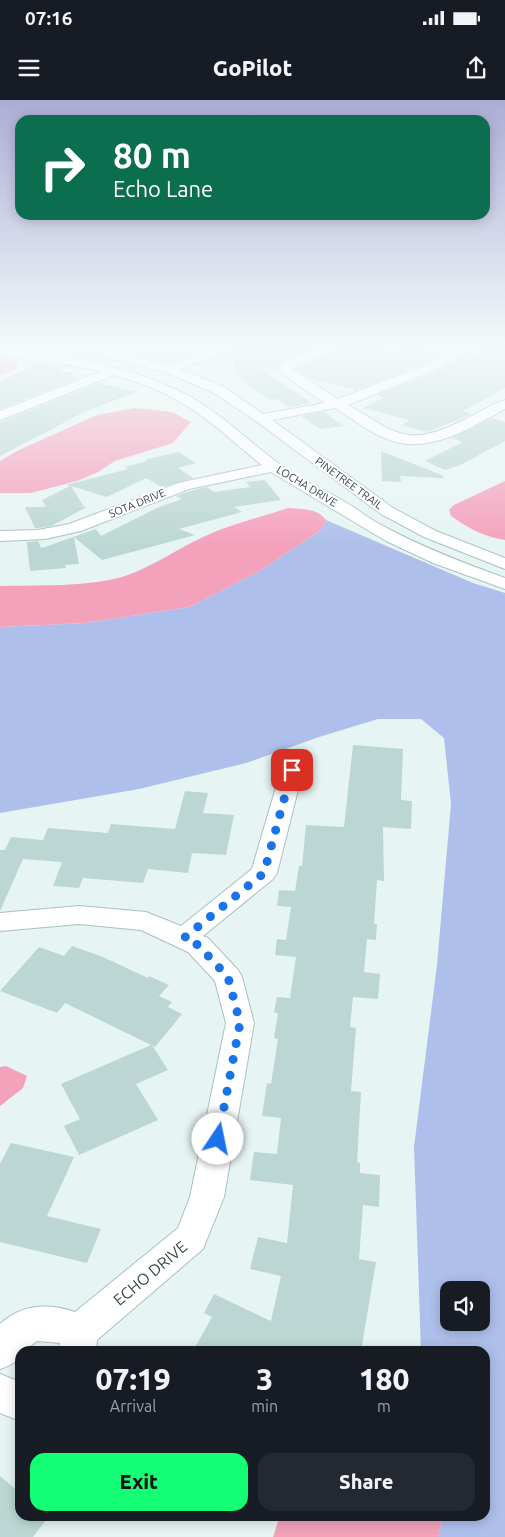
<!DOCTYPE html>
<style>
body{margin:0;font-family:Ubuntu,sans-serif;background:#242831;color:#f1f3f6;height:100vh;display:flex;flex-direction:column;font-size:19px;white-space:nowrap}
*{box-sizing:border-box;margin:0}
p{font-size:16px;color:#9ea1a6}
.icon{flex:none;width:28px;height:28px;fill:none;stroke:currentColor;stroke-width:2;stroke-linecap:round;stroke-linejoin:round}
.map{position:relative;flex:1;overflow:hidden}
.sheet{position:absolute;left:15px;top:1246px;width:475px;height:175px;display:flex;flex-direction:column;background:#171b24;border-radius:15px;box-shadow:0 2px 12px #0003}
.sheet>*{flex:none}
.hud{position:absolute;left:15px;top:15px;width:475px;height:105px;border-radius:15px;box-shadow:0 2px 12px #0003;background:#0b6e4f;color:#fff;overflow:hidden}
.buttons{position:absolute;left:440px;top:1181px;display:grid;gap:10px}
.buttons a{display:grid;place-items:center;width:50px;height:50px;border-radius:10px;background:#171b24;box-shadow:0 2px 12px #0003;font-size:25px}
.pin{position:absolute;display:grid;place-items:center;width:42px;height:42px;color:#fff;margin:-21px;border-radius:10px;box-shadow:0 2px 8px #0006}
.me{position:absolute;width:55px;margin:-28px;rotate:11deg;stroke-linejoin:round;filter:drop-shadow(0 0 4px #0008)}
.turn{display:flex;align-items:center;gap:18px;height:105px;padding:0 15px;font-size:22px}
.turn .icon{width:65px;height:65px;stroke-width:2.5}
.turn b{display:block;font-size:35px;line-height:42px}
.eta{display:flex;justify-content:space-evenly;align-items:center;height:85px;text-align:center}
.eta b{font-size:30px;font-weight:800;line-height:35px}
.cta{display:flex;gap:10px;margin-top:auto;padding:10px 15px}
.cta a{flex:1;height:58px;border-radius:15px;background:#14ff76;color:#111;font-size:20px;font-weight:800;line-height:58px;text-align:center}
.cta a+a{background:#242831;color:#f1f3f6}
.status{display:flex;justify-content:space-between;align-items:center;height:35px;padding:0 25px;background:#171b24;direction:ltr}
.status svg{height:14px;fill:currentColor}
header{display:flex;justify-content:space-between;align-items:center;height:65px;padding:0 15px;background:#171b24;font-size:22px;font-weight:800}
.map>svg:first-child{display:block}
.green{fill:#aebfeb;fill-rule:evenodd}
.water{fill:#f4a1bc}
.building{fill:#bcd7d3}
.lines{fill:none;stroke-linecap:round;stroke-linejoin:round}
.minor-casing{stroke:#a9c0bf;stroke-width:2}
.minor{fill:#fff;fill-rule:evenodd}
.route{stroke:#1a73e8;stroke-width:9;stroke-dasharray:0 16.2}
.labels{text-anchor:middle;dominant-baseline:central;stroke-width:4;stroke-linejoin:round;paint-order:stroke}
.far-street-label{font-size:11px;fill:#364846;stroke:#fff}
.near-street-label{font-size:16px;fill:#364846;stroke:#fff}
</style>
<div class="status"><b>07:16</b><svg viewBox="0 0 49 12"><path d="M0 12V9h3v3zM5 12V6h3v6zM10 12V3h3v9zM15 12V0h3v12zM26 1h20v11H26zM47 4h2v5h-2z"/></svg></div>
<header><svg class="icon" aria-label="menu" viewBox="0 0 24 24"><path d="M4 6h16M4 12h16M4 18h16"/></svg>GoPilot<svg class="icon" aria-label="share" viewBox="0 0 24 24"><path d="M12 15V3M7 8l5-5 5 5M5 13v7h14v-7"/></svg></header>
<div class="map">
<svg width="505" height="1437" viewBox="0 0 505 1437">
<rect width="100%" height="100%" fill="#e7f4f4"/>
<path class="green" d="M326,420l147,63 32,10v944h-67l5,-21h42v-165h-64l-7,-204 23,-182 14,-161 -7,-66 -23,-19h-43l-59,18 -73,26 -107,26 -139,24v-186l85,-4 104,-16 69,-35 60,-40 7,-8zM449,1190h32v32h-32z"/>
<g class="water">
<polygon points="0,259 18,261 19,265 16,269 0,275"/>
<polygon points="135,308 172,312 191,322 173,343 115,361 98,372 77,381 31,393 0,393 0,361 17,351 97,315"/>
<path d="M505,381v59c-21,-3 -37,-12 -54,-24l-2,-6 5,-5z"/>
<path d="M288,408c14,1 29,0 38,12l-1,4 -7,8 -60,40 -69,35 -104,16 -85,4v-41c38,-1 86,1 122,-9 29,-9 53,-27 79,-39 28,-14 58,-20 87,-30z"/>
<polygon points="6,966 27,976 23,988 0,1006 0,967"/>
<polygon points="280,1416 443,1416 438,1437 273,1437"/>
</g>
<g class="building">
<polygon points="244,246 321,246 281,260 277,270 255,265 312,303 289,307 277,299 270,300 246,283 235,272 232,253 241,250"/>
<polygon points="344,246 371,246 397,252 409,246 442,253 424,263 356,290 309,278 295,269 341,250"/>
<polygon points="488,246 505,246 505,288 463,311 472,314 468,316 427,332 401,325 410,320 363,308 385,297 377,295 434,273 460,257 469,259"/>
<polygon points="38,263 63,267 58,270 75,273 69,276 78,278 0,309 0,282"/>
<polygon points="99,283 137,292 86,311 0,356 0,322"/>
<polygon points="324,312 344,326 320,329 301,316"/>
<polygon points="492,318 505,322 505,341 460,365 445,370 425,361 463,342 451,338"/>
<polygon points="381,351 444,376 443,378 400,376 401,382 382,381"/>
<polygon points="178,352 196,363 178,368 193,378 162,387 146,378 107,397 71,386 84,407 87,407 51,426 38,428 35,428 25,407 46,407 42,400 70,386 66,385 128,369 125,367 147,361 145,360"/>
<polygon points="265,380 281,400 234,407 242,412 179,429 195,435 102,460 74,437 79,464 65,465 66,468 30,471 27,442 38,441 41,448 45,447 96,429 101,436 159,407 182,399 176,396 190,391 207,387 214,392 250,387 246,382"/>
<polygon points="353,645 403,649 401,700 412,701 411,729 383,727 384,781 377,780 374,824 377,824 376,840 367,839 364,872 380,874 378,899 353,897 350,927 356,928 351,991 361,992 357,1062 360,1063 360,1073 380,1075 379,1107 363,1105 359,1159 376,1162 361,1251 193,1251 212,1217 204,1213 214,1194 271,1221 281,1176 250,1169 258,1137 287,1143 293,1085 250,1080 254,1052 277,1054 281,1018 262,1016 267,983 271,984 278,939 274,938 278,913 274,913 277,897 290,898 296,857 275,855 277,839 286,840 291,807 277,806 279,790 295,791 299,766 302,766 306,725 344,727"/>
<polygon points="185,691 208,693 203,713 234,715 226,755 192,753 188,773 148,769 143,783 83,778 79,788 53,786 62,762 23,759 0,811 0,750 5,750 11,737 43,740 48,728 108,733 111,724 175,729"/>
<polygon points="72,846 103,857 148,878 149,876 169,885 159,896 172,902 168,907 182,914 155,947 152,945 168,970 136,984 158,1020 79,1055 64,1026 80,1019 61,984 151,945 65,903 57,913 0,891 39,847 64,856"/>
<polygon points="11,1043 74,1057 47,1116 101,1129 87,1163 0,1142 0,1064"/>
<polygon points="0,1376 20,1393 20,1416 49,1416 33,1437 0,1437"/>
</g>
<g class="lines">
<defs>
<g id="minor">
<path d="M225,246h17l-2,2 -60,21 44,18 39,27 62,-11 -29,-19 -17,-14 3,-8 44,-16h16l-2,2 -49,21 47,30 87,-34 34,-19h14l-2,2 -38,23 -85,34c49,28 58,44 116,15 13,-6 27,-16 41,-20v9c-35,19 -77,47 -118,30 -19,-7 -35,-21 -52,-31l-63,12 121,88 43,23 69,27v11l-81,-32 -43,-23 -125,-93 -42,-28 -49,-21 -61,-15 -2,-3 6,-4 60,15z"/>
<path d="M0,249c62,5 123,15 179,42 42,20 73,55 110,80 17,11 36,19 53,29 14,8 27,19 41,26 39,21 80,37 122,52v11l-72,-26 -47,-22 -115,-69 -82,17 -108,42 -36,8 -45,2v-10l38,-1 31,-6 109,-41 84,-18c-26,-20 -49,-44 -77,-60 -22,-14 -46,-23 -71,-30l-114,45v-9l101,-40 -56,-10 -45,-4z"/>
<path d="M292,663l8,2 3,5 -26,103 -4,6 -70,57 5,2 30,32 4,7 12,46 -30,174 -21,52 -106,91 -1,11h-38l2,-8 -23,-2 -13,10h-4c0,11 -11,15 -20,18v-45c22,-20 48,-21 75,-12l103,-84 12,-31 36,-174 -11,-42 -27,-29 -47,-22 -62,-6 -79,7v-18l79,-7 67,6 35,14 71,-57 29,-99 3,-5z"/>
<polygon points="0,1274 20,1282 20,1321 0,1313"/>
</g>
</defs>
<use href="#minor" class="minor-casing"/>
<use href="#minor" class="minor"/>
</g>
<linearGradient id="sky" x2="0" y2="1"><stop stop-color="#adacd6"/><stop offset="0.55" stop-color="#f4fafa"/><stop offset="1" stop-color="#f4fafa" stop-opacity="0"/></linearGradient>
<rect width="505" height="447" fill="url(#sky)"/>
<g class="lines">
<polyline class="route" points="218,1039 240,923 228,877 198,845 184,838 264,773 292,670"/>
</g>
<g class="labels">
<g class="far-street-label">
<text transform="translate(349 383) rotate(36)">PINETREE TRAIL</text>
<text transform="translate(307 386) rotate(31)">LOCHA DRIVE</text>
<text transform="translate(137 403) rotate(-22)">SOTA DRIVE</text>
</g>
<g class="near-street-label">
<text transform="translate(150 1173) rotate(-40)">ECHO DRIVE</text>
</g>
</g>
</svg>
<div class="buttons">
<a><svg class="icon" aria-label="sound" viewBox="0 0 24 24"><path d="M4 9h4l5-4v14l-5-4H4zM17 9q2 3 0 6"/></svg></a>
</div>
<div class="pin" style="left:292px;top:670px;background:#d93025"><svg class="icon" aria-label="arrive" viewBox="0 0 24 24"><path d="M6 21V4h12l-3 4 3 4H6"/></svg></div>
<svg class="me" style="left:218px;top:1039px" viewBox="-20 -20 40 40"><circle r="19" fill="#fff"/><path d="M0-13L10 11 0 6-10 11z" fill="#1a73e8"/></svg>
<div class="hud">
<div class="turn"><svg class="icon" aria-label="right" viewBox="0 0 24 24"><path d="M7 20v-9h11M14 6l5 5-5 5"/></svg><div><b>80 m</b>Echo Lane</div></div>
</div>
<section class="sheet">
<div class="eta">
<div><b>07:19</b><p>Arrival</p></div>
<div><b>3</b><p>min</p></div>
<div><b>180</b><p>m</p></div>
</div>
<div class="cta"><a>Exit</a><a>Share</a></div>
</section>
</div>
